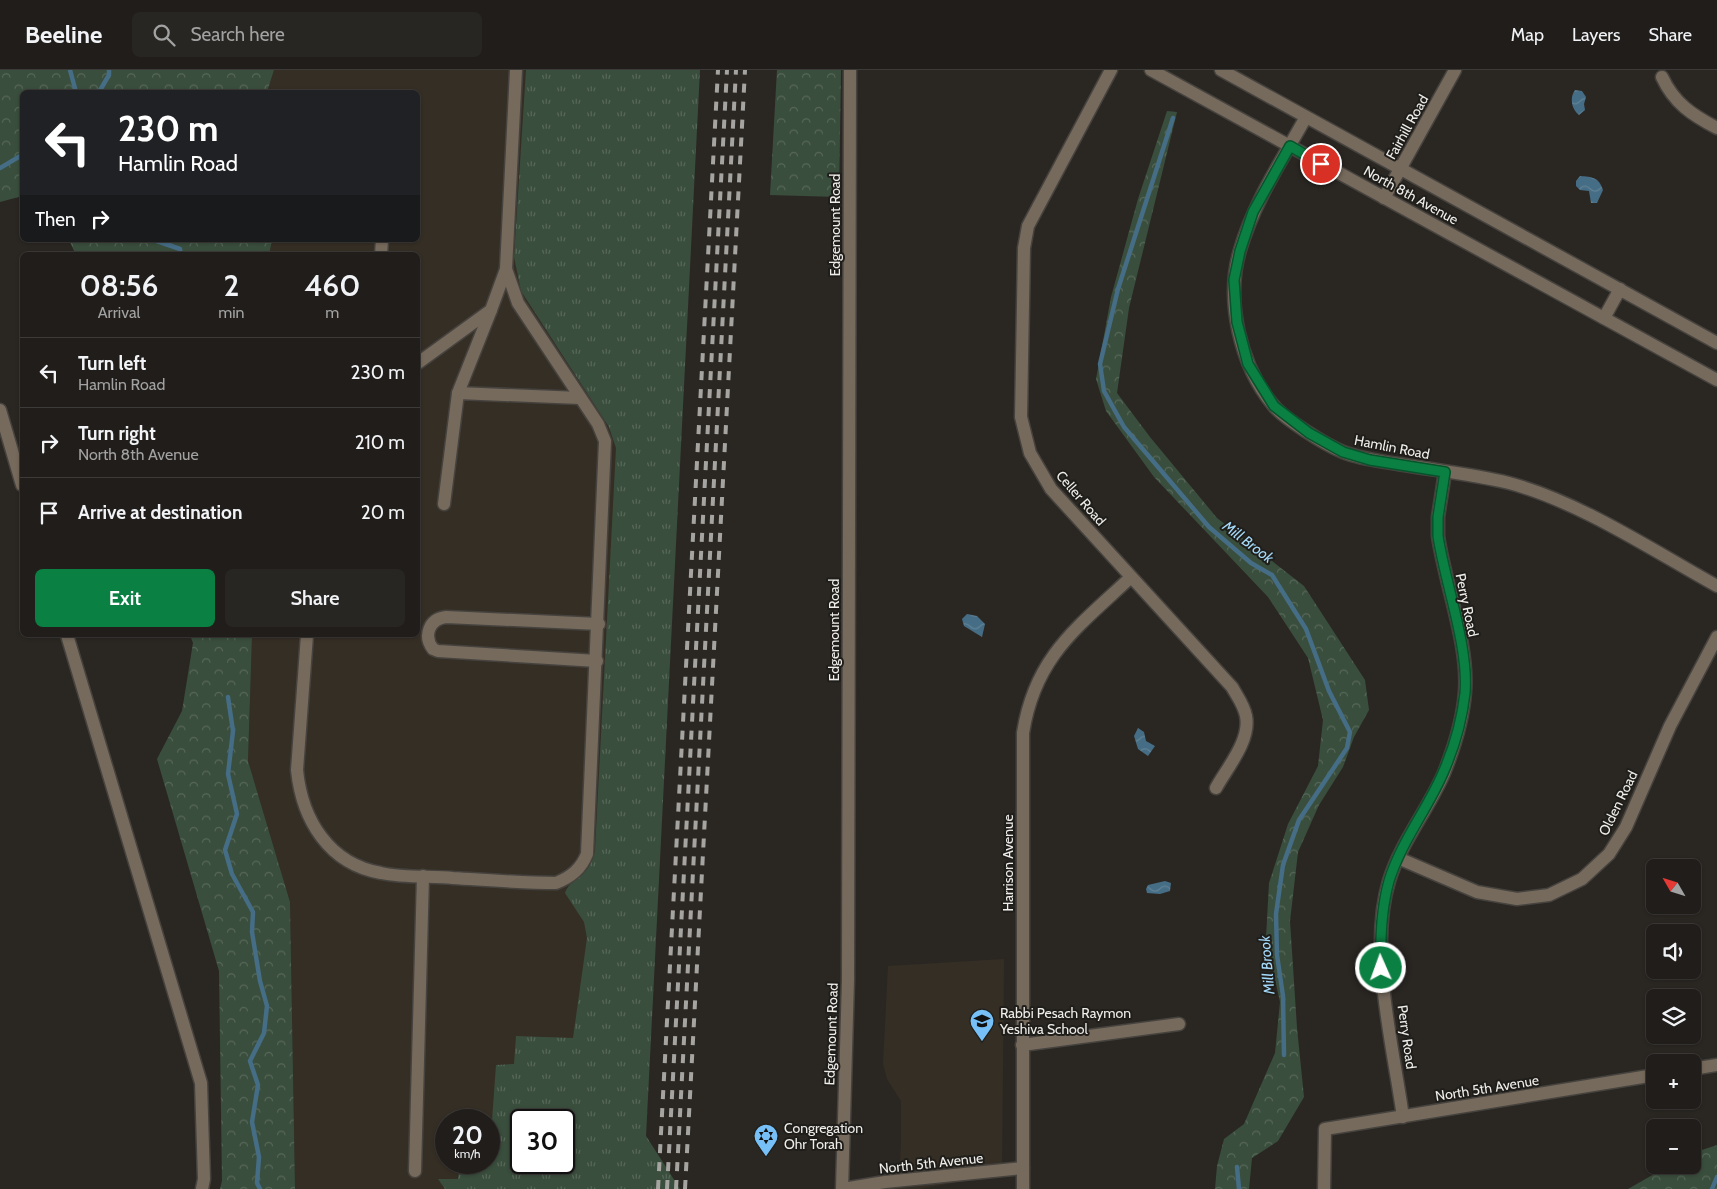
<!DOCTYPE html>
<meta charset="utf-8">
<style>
body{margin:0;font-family:Cabin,sans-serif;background:#282623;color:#f1f3f6;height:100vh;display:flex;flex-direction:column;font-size:19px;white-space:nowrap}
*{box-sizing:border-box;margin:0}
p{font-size:16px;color:#a2a2a2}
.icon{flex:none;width:28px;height:28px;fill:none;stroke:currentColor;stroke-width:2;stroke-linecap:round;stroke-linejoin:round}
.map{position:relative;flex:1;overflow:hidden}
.drawer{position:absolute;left:20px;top:182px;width:400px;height:385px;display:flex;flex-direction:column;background:#201d1a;border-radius:8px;box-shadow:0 1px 4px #0004,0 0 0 1px #3d3b39}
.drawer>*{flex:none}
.top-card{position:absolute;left:20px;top:20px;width:400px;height:152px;border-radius:8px;box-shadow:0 1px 4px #0004,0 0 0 1px #3d3b39;background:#202124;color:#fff;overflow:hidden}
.needle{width:32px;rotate:309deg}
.controls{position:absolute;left:1646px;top:789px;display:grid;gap:10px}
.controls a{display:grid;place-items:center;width:55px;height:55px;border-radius:8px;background:#201d1a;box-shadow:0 1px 4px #0004,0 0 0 1px #3d3b39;font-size:25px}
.speed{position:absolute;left:435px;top:1039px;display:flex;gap:10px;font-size:25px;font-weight:700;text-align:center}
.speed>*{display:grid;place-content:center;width:65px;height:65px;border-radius:50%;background:#201d1a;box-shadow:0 1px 4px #0004,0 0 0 1px #3d3b39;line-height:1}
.speed small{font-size:12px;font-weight:400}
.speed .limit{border:2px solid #111;border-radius:8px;background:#fff;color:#111}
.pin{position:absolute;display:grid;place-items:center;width:42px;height:42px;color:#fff;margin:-21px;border:2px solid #fff;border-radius:50%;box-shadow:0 1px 5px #0007}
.me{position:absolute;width:55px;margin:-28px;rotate:358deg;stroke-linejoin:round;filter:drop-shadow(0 0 4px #0008)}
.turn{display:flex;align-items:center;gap:18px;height:105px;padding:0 15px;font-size:22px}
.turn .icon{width:65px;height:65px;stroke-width:2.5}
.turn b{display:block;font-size:35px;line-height:42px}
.then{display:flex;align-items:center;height:48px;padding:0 15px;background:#0003;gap:10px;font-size:19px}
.eta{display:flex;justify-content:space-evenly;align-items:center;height:85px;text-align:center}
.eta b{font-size:30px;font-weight:600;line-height:35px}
.primary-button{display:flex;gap:10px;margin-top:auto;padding:10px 15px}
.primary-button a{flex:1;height:58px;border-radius:8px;background:#0b8043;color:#fff;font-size:20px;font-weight:600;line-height:58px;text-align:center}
.primary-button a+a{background:#282623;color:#f1f3f6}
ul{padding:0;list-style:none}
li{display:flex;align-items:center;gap:15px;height:70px;padding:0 15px;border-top:1px solid #3d3b39}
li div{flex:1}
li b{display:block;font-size:19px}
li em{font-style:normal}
header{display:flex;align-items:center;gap:30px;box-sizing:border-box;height:70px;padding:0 25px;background:#201d1a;border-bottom:1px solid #3d3b39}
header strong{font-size:24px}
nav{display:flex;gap:28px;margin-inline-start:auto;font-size:18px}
.search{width:350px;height:45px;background:#282623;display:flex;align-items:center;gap:12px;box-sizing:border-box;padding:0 18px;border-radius:8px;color:#a2a2a2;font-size:19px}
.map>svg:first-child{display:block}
.built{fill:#352e25;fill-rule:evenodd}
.grass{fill:url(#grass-tufts);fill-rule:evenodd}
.forest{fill:url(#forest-crowns)}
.water{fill:url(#water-waves)}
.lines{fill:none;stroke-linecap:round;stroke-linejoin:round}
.stream{stroke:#456d85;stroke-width:4.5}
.minor-casing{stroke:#46433f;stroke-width:15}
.minor{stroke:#766a5c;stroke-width:12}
.rail{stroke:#a5a4a0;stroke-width:4;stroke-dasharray:9 9;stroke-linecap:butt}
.route-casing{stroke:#07532c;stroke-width:12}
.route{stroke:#0b8043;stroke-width:9}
.labels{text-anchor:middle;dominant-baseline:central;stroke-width:4;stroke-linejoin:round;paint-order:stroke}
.street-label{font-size:14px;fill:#efeeeb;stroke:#201e1a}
.poi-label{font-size:14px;fill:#efeeeb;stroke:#201e1a;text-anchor:start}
.water-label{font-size:15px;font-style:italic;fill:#a4d9fa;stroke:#201e1a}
</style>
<header>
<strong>Beeline</strong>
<div class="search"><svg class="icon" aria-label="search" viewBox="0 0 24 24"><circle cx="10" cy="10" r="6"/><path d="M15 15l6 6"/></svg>Search here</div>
<nav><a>Map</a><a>Layers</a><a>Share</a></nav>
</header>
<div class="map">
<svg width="1717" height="1119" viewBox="0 0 1717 1119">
<defs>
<pattern id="grass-tufts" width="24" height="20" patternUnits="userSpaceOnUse" patternTransform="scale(1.25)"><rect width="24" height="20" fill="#3a4e3d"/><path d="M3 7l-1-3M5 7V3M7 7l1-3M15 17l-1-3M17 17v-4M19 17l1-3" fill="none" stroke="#576859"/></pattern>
<pattern id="forest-crowns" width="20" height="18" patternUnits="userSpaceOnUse" patternTransform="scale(1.25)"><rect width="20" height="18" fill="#3a4e3d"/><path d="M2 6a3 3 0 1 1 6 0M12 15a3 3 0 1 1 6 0" fill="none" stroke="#576859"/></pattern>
<pattern id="water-waves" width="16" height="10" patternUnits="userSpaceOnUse" patternTransform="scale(1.25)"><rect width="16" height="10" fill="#456d85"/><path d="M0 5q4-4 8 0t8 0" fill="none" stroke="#608296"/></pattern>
</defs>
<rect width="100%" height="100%" fill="#2a2723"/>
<g class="built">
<path d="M274,0h379l-69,1119h-289l-5,-287 -42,-141 4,-126h166v-380h-149l3,-15h146v-148h-151zM446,1050h43v42h-43zM521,1050h43v42h-43z"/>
<polygon points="1004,889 1002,1104 919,1119 889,1119 900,1096 901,1072 901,1031 887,1009 883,994 888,896"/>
</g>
<path class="grass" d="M526,0h174l-54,1066 34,53h-235l-7,-10h20l2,-16 29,-1 7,-97 18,-1 2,-28 57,2 14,-100 -3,-16 -19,-29c6,-17 24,-13 30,-43l21,-402 -7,-21 -88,-136 -7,-34zM521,1050h43v42h-43z"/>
<g class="forest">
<polygon points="0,0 274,0 267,22 22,22 22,126 0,132"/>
<polygon points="777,0 841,0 839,127 770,125"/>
<polygon points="1167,41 1177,42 1129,238 1117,323 1150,367 1217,448 1304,516 1365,610 1369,640 1354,667 1343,697 1319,735 1298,782 1290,851 1297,958 1304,1027 1278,1071 1252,1088 1249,1119 1215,1119 1217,1096 1224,1069 1244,1054 1275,983 1280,932 1266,868 1269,813 1288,754 1318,696 1323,650 1308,588 1268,527 1154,407 1106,341 1096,309 1111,227 1138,129"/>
<polygon points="69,170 272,170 269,185 76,185"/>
<polygon points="190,565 252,565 248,691 290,832 295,1119 220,1119 222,1111 219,901 157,689 182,641 193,573"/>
<polygon points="1717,1075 1717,1119 1628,1119 1670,1095 1692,1095 1693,1083"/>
</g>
<g class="water">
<path d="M1575,20l7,1 4,6 -2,7 1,6 -6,5c-7,-5 -10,-17 -4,-25z"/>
<path d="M1580,106c12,1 19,1 23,14l-6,13h-6l-2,-12 -9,-1 -4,-4v-5z"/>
<polygon points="967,544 977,546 985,554 982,567 964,556 962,549"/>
<polygon points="1138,658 1144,662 1146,671 1155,676 1148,686 1138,679 1134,666"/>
<polygon points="1165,811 1171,813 1170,821 1160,824 1147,823 1146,819 1148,815"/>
</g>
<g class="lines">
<g class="stream">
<polyline points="70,0 76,22"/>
<polyline points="99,22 109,5 109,0"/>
<polyline points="1173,48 1118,219 1100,294 1104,321 1124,357 1209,457 1251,493 1272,505 1306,559 1329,621 1350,662 1347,678 1299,750 1283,795 1276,844 1277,885 1283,926 1284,985"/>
<polyline points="0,98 22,85"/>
<polyline points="154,170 180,179 181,185"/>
<polyline points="228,627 233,661 228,704 237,744 225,780 232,804 253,842 252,862 260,911 267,936 264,963 250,991 258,1015 252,1052 259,1087 257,1113 260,1119"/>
<polyline points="1237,1097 1239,1119"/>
<polyline points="1712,1119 1717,1107"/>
</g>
<defs>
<g id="minor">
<path d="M1111,0l-83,156 -4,22 -3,169 9,36 21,36 181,198c5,9 12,18 14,29 5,24 -19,52 -30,72"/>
<polyline points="1151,0 1717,310"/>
<polyline points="1221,0 1717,273"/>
<path d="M1662,7c12,26 30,38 55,51"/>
<path d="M1306,47c-24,43 -52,85 -66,133 -15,50 0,115 33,155 11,14 53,40 70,47 17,7 37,9 55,12 36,6 75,10 111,19 71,19 143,67 208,103"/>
<polyline points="1384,128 1455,0"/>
<polyline points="381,185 382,170"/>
<polyline points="1604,248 1620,219"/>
<polyline points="418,293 491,240 506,199 516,0"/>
<polyline points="458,323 491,240"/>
<polyline points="0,340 22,415"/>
<polyline points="444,434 458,323 580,328"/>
<polyline points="67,565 201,1013 204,1109 202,1119"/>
<path d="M307,565l-10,135c5,50 32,94 84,103 23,5 49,3 72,5 34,2 69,5 103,5 15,-6 25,-14 31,-29l18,-413 -7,-17 -80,-121 -12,-34"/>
<path d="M597,591l-159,-10 -5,-2c-10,-13 -4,-30 13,-32l153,7"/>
<polyline points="1398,788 1477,822 1517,829 1549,825 1582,809 1609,784 1626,757 1670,656 1717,567"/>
<polyline points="1022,975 1179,954"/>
<polyline points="1692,999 1717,995"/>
<path d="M1403,1047c-10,-72 -35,-167 -14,-236 12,-39 39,-71 55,-108 10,-25 19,-54 21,-81 4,-47 -20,-108 -27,-156v-19l7,-45"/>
<polyline points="415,1101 423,806"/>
<polyline points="842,1119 848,910 850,0"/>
<polyline points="843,1119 885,1112 1023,1098"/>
<path d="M1023,1119v-456c12,-77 55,-106 108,-156"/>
<polyline points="1324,1119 1325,1059 1655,1005"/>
</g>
</defs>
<use href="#minor" class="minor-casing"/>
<use href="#minor" class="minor"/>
<g class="rail">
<polyline points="658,1119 718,0"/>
<polyline points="667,1119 727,0"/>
<polyline points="676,1119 736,0"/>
<polyline points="685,1119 745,0"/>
</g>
</g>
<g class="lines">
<defs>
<path id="route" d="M1321,94l-31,-18 -37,66 -13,39 -6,29 3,42 11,42 26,42 35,27 34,19 27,8 75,12 -7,45v19c7,47 31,111 27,157 -3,27 -11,55 -22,80 -16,37 -42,69 -54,108 -8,29 -9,57 -8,87"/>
</defs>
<use href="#route" class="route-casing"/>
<use href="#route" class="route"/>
</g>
<defs>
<symbol id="school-pin" viewBox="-11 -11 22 30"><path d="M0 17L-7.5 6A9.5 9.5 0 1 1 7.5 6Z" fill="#76c0f7" stroke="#201e1a"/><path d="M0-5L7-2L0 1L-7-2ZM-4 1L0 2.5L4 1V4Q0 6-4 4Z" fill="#111"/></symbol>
<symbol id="synagogue-pin" viewBox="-11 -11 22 30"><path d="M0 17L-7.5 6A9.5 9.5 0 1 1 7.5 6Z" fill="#76c0f7" stroke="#201e1a"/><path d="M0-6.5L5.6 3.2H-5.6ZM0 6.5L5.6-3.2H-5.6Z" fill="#111"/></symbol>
</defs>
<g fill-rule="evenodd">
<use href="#school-pin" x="968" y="937" width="28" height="38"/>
<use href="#synagogue-pin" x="752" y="1052" width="28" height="38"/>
</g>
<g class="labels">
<g class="street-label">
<text transform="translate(1407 57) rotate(-61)">Fairhill Road</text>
<text transform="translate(1411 125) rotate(29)">North 8th Avenue</text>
<text transform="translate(835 155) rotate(-90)">Edgemount Road</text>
<text transform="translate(1392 377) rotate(11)">Hamlin Road</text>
<text transform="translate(1081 428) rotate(49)">Celler Road</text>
<text transform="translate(1467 535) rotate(78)">Perry Road</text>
<text transform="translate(834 560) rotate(-90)">Edgemount Road</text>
<text transform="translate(1618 733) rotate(-64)">Olden Road</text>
<text transform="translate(1008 793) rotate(-90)">Harrison Avenue</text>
<text transform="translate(831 964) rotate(-88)">Edgemount Road</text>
<text transform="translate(1407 967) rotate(82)">Perry Road</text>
<text transform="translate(1487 1018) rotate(-9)">North 5th Avenue</text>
<text transform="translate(931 1093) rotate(-6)">North 5th Avenue</text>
</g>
<g class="poi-label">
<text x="1000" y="943">Rabbi Pesach Raymon<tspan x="1000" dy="16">Yeshiva School</tspan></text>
<text x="784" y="1058">Congregation<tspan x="784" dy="16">Ohr Torah</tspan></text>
</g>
<g class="water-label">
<text transform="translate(1248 472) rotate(37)">Mill Brook</text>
<text transform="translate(1267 895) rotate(-95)">Mill Brook</text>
</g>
</g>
</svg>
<div class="controls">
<a><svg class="needle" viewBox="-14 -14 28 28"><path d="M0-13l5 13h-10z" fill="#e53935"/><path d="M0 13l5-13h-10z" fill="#a2a2a2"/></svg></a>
<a><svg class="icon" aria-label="sound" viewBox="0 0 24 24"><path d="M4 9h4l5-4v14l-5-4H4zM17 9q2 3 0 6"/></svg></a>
<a><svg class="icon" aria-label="layers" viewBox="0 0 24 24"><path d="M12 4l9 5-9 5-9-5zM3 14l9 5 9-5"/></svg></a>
<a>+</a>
<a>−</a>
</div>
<div class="speed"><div>20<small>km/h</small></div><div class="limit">30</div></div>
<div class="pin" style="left:1321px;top:94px;background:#d93025"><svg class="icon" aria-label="arrive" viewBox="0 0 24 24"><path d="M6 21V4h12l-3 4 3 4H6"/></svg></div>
<svg class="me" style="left:1381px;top:898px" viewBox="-20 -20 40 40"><circle r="17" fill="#0b8043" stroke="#fff" stroke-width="3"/><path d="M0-11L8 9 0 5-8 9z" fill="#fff"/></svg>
<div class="top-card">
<div class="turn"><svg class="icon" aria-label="left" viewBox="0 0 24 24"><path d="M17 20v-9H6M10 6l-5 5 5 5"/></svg><div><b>230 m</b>Hamlin Road</div></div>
<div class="then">Then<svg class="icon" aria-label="right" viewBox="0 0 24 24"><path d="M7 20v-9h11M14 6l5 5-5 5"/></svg></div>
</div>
<section class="drawer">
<div class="eta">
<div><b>08:56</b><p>Arrival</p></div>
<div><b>2</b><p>min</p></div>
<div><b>460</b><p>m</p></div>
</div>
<ul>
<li><svg class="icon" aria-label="left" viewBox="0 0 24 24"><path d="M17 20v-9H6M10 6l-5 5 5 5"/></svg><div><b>Turn left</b><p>Hamlin Road</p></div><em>230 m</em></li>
<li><svg class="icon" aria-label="right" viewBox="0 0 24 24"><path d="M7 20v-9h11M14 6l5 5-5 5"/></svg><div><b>Turn right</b><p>North 8th Avenue</p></div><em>210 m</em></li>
<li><svg class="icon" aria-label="arrive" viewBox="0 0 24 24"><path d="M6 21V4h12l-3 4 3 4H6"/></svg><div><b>Arrive at destination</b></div><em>20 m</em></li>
</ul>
<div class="primary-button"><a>Exit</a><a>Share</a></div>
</section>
</div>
